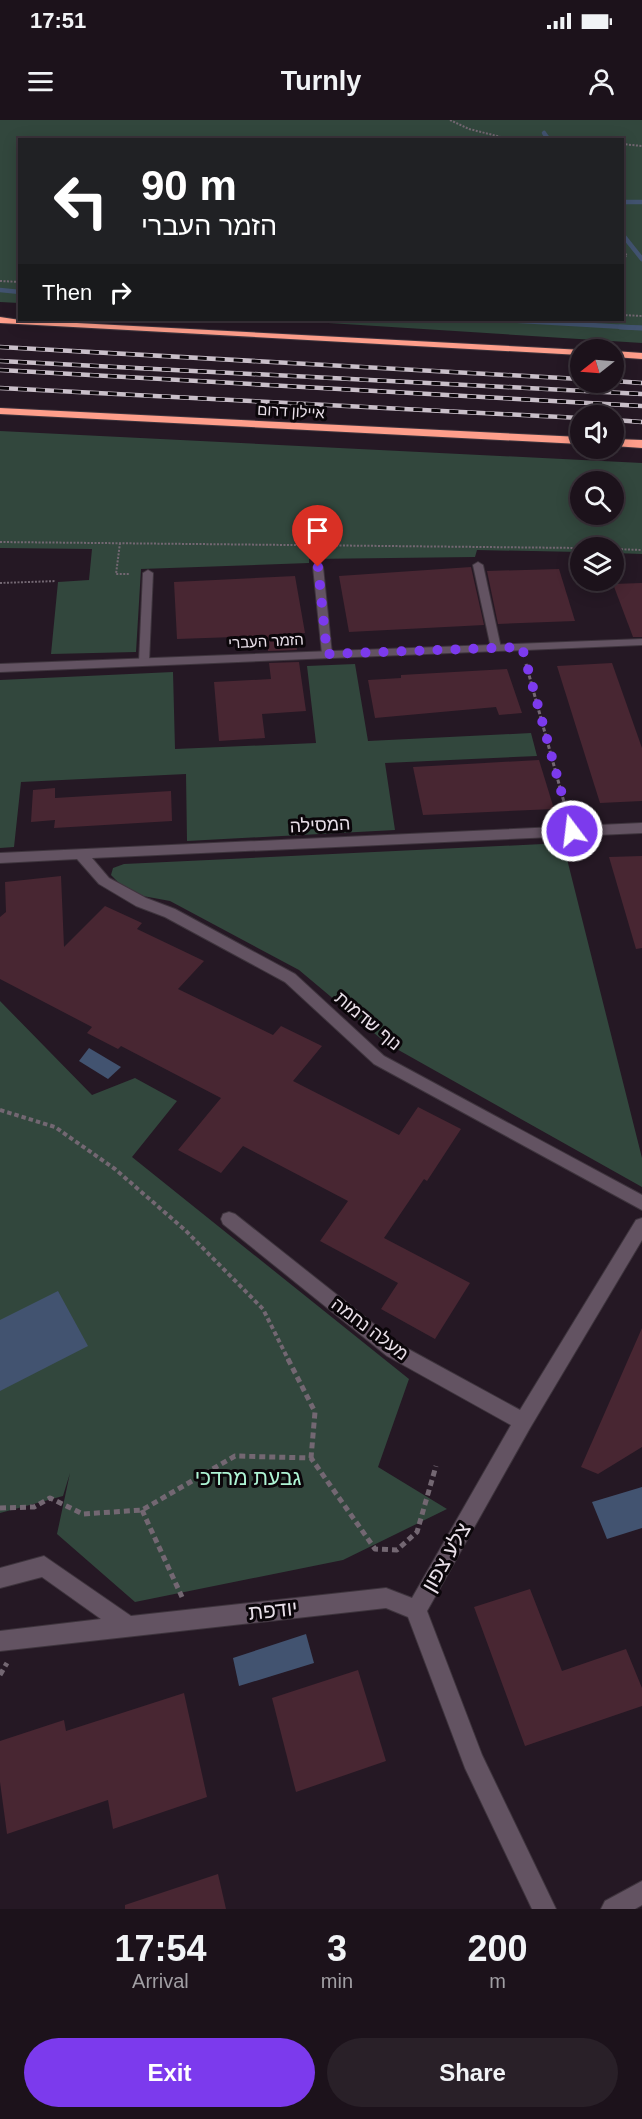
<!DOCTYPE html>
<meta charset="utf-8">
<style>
body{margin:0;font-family:Helvetica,Heebo,sans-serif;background:#292028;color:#f1f3f6;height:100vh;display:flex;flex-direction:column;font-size:22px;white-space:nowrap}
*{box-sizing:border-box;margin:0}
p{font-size:20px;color:#a09ea3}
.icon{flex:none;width:33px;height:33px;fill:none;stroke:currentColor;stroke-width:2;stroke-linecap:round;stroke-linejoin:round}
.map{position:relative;height:1789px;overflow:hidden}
.drawer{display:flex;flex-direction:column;background:#1c121b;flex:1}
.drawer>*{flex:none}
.top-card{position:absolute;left:18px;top:18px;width:606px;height:183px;border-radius:0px;box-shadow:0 3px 15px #0003,0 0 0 2px #3a323a;background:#202124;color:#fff;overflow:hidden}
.needle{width:39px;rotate:253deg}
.fabs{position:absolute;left:570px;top:219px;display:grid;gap:12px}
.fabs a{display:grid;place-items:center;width:54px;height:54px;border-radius:50%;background:#1c121b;box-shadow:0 3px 15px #0003,0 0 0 2px #3a323a;font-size:30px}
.pin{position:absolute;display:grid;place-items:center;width:51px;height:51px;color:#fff;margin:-62px -26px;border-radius:50% 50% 50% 0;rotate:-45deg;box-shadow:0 0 6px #0007}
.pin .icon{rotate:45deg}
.me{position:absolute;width:66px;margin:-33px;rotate:345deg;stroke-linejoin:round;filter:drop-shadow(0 0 4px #0008)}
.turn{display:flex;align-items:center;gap:21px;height:126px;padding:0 24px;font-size:27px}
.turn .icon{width:78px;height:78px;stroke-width:2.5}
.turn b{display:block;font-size:42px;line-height:51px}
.then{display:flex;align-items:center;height:57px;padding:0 24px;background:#0003;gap:12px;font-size:22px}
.eta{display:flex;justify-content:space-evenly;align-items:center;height:102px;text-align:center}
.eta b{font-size:36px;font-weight:600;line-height:42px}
.cta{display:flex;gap:12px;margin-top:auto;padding:12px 24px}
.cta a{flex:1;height:69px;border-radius:36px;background:#7c3aed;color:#fff;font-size:24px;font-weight:600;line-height:69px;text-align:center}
.cta a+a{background:#292028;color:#f1f3f6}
.status{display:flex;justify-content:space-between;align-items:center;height:42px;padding:0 30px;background:#1c121b;direction:ltr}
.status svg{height:16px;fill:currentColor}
header{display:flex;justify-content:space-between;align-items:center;height:78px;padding:0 24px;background:#1c121b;font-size:27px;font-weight:600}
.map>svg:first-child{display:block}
.green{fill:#32473d;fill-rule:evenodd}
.water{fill:#425370}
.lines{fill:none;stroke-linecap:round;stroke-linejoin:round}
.stream-far1{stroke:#425370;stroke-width:4.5}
.stream{stroke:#425370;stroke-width:5}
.building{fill:#482632}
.service-casing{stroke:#3e343d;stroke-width:2}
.minor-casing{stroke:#3e343d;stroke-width:2}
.tertiary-casing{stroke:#3e343d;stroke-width:2}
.motorway-casing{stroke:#3e343d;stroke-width:2}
.path-far3{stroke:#736772;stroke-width:2;stroke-dasharray:2 1.5;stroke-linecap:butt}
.path-far2{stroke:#736772;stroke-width:3;stroke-dasharray:4 2;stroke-linecap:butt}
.path-far1{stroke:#736772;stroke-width:4;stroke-dasharray:4.5 3;stroke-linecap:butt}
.path{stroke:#736772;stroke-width:5;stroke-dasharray:6 4;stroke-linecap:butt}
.service{fill:#635362;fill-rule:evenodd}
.minor{fill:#635362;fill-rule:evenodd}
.tertiary{fill:#635362;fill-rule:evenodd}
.motorway{fill:#fe9e8b;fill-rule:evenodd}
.rail-casing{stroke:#c9bfc9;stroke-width:4.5}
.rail{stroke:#0b060a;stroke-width:3;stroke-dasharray:9;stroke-linecap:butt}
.route{stroke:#7c3aed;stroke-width:10;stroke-dasharray:0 18}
.labels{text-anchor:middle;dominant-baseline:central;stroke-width:6;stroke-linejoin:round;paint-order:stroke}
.far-street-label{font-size:15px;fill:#e8dfe8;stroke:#0b060a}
.street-label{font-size:18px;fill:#e8dfe8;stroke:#0b060a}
.near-park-label{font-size:21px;fill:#aef4d4;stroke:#0b060a}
.near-street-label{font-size:21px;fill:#e8dfe8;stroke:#0b060a}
</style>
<div class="status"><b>17:51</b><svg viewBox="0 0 49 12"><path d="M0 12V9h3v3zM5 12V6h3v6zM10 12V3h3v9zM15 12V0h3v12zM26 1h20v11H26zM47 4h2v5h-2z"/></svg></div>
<header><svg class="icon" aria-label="menu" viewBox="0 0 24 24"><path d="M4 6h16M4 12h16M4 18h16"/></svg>Turnly<svg class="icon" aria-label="person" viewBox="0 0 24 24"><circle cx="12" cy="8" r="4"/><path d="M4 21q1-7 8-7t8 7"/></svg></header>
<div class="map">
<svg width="642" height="1789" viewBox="0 0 642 1789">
<rect width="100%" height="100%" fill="#251824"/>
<g class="green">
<polygon points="0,0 642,0 642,223 281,200 622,200 622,20 20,20 19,183 0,182"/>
<path d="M0,311l642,32v91l-28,-1v-5h-34v4l-103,-2 -2,7 -166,2v4l-168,6 -5,83 -85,2 7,-72 31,-2 3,-31 -92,-1zM580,362h34v32h-34z"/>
<polygon points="355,544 368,621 531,613 537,636 385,643 395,710 187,721 186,654 21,662 14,727 0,728 0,560 173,552 175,629 316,623 307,546"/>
<polygon points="563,723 642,1038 642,1067 386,923 299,850 170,781 143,776 121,765 111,755 113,748 124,744"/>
<polygon points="0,881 92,975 135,958 177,981 132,1037 409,1259 378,1347 447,1389 343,1440 135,1482 57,1414 70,1353 63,1376 0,1393"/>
</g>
<g class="water">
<polygon points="89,928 121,947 108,959 79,941"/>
<polygon points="58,1171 88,1226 0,1271 0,1200"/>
<polygon points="642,1367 642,1408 607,1419 592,1382"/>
<polygon points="306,1514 314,1543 239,1566 233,1538"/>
</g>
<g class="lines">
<g class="stream-far1">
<polyline points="544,13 549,20"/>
<polyline points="622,82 642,82"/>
<polyline points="622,114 642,139"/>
<polyline points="0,170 20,172"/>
<polyline points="503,200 642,208"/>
</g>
<polyline class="stream" points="620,207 642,208"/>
</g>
<g class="building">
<polygon points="471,447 484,505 349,512 339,456"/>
<polygon points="559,449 575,501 498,504 487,451"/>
<polygon points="295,456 305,513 295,514 297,530 268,531 266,516 177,519 174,462"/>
<polygon points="642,463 642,517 633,517 613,464"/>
<polygon points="299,542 306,591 262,594 265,618 219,621 214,562 271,559 269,543"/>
<polygon points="612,543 642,628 642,681 600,683 557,546"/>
<polygon points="507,549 522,593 499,595 496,587 375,598 368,560 401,558 401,555"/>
<polygon points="539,640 554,689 423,695 413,647"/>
<polygon points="55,668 55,678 171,671 172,701 54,708 55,700 31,702 33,670"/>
<polygon points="642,736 642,828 636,829 609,737"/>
<polygon points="61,756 64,827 105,786 142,803 137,809 204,841 178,869 273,915 281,906 322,926 293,961 399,1015 418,987 461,1009 427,1061 424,1059 384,1118 470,1163 435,1219 381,1189 398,1163 320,1121 348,1081 243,1026 221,1053 178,1030 221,978 121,926 118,929 87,913 92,907 0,859 0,797 6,792 5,762"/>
<polygon points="642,1208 642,1327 598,1354 581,1347"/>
<polygon points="530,1469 562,1551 626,1529 642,1568 642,1586 525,1626 474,1487"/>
<polygon points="358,1550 386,1641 296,1672 272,1578"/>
<polygon points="184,1573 207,1677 113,1709 108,1680 7,1714 0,1662 0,1621 64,1600 66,1611"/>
<polygon points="218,1754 226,1789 125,1789 125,1785"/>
</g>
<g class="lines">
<defs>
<g id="service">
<polygon points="478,442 483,445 501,528 496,531 491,528 473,445"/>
<polygon points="318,444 323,447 332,534 327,537 322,534 313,447"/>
<polygon points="148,450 153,453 149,542 144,545 139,542 143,453"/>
</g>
<g id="minor">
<polygon points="642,519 642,525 0,552 0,544"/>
<polygon points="642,703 642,713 92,738 109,758 146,778 175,789 295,854 384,936 642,1075 642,1090 374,944 285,862 165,797 136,786 99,764 77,739 0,743 0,733"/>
<polygon points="229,1092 235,1094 399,1224 520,1290 636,1100 642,1098 642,1120 530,1308 427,1491 482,1635 556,1789 532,1789 465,1648 408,1497 386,1488 0,1531 0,1511 101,1499 42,1457 0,1468 0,1448 44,1436 131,1496 386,1468 412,1478 511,1305 387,1236 223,1104 221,1099 223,1094"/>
</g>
<polygon id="tertiary" points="642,1761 642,1785 635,1789 601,1789 605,1781"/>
<g id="motorway">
<polygon points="0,197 20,200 583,230 580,230 580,235 0,203"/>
<polygon points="614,231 642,233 642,239 614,237"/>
<polygon points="0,288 580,317 580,324 0,294"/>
<polygon points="614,319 642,320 642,328 614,326"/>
</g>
</defs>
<use href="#service" class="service-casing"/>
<use href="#minor" class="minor-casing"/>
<use href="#tertiary" class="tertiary-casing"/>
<use href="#motorway" class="motorway-casing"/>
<g class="path-far3">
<polyline points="450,0 469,9 513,20"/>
<polyline points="622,24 642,26"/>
<polyline points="622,132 627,135 622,140"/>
<polyline points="0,161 20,162"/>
<polyline points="622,195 642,196"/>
<polyline points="0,422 580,428"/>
<polyline points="120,423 116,454 130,454"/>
<polyline points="614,429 642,430"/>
<polyline points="0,463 56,461"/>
</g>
<polyline class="path-far2" points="526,544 567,693"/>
<polyline class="path-far1" points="0,990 55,1007 115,1049 185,1110 263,1189 289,1241"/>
<g class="path">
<polyline points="288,1239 315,1292 311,1338"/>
<polyline points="0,1388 34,1387 50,1378 83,1394 142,1390 235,1336 311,1338 375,1429 397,1430 417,1412 436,1346"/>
<polyline points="142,1390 182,1477"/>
<polyline points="0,1555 7,1543"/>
</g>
<use href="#service" class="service"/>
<use href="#minor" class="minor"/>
<use href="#tertiary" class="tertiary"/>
<use href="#motorway" class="motorway"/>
<defs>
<g id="rail">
<polyline points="0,227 580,259"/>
<polyline points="0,241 642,274"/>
<polyline points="0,250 642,286"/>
<polyline points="614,261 642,263"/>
<polyline points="0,268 580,298"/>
<polyline points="614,300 642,302"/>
</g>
</defs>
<use href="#rail" class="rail-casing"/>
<use href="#rail" class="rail"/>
</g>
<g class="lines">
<polyline class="route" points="318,447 327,534 522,527 572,711"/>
</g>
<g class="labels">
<g class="far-street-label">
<text transform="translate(291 291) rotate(3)">איילון דרום</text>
<text transform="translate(266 521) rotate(-3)">הזמר העברי</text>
</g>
<g class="street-label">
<text transform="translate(320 705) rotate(-3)">המסילה</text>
<text transform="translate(368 901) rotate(40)">נוף שדמות</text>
<text transform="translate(370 1209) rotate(37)">מעלה נחמה</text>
</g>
<g class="near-park-label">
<text x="248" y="1357">גבעת מרדכי</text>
</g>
<g class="near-street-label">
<text transform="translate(446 1437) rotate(-60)">צלע צפון</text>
<text transform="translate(273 1490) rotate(-6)">יודפת</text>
</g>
</g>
</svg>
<div class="fabs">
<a><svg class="needle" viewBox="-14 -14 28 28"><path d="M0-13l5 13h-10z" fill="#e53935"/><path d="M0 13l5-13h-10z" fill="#a09ea3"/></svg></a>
<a><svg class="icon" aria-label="sound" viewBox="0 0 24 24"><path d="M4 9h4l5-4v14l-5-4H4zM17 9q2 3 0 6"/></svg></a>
<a><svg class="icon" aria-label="search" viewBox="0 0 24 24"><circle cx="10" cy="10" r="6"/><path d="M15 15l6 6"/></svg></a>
<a><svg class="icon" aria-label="layers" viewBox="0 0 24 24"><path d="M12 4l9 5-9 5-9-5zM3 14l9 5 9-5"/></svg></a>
</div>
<div class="pin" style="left:318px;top:447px;background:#d93025"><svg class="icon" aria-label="arrive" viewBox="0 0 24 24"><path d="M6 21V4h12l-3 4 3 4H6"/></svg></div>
<svg class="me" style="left:572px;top:711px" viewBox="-20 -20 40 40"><circle r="17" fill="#7c3aed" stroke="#fff" stroke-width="3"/><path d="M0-11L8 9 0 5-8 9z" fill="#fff"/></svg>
<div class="top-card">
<div class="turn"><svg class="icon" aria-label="left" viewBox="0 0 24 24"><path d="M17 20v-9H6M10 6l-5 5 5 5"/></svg><div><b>90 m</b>הזמר העברי</div></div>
<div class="then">Then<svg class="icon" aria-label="right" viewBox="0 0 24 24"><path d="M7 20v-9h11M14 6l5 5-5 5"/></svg></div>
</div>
</div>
<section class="drawer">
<div class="eta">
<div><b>17:54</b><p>Arrival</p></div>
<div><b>3</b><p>min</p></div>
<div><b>200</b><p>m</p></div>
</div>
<div class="cta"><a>Exit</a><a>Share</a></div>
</section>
